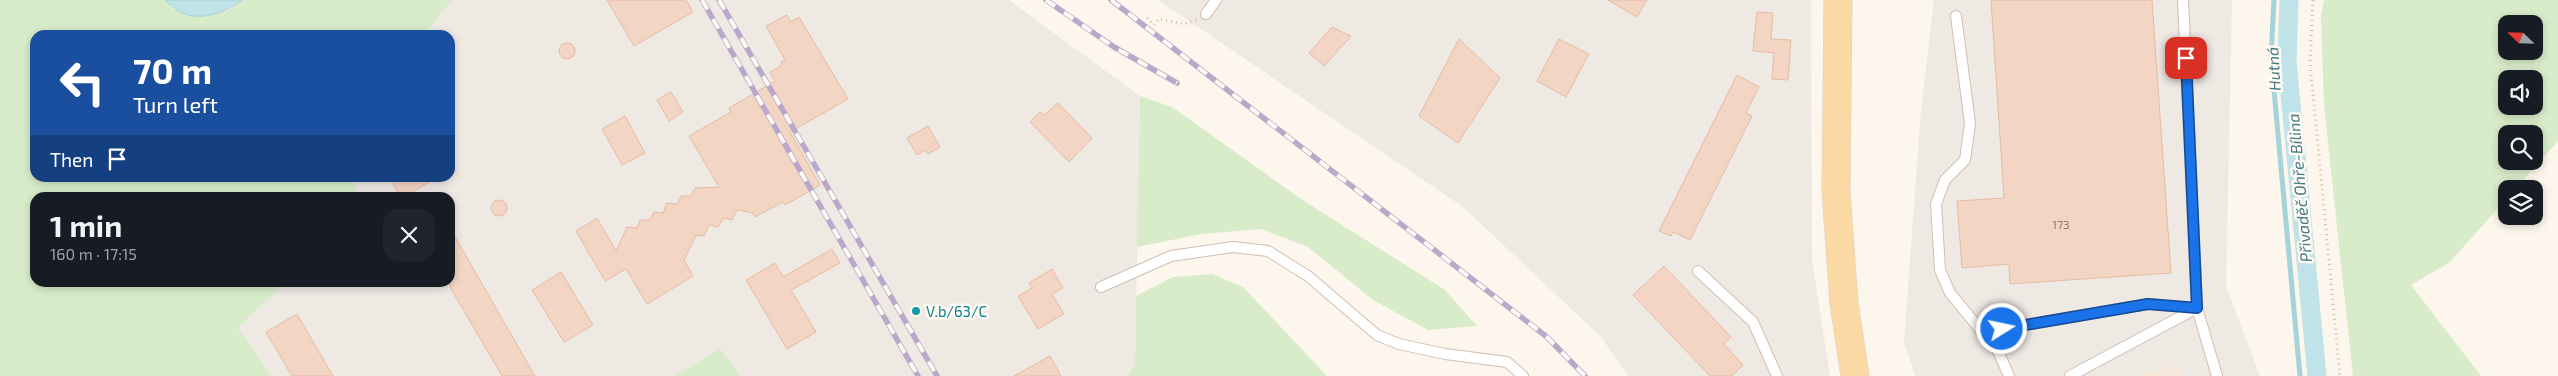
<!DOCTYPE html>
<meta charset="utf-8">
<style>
body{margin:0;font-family:"Exo 2",sans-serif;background:#20242c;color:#f1f3f6;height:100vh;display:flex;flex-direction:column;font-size:19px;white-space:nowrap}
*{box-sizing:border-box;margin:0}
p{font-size:16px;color:#9ea1a6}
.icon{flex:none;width:28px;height:28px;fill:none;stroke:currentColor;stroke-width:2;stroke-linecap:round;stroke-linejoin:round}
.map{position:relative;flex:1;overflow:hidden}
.details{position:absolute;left:30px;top:192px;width:425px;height:95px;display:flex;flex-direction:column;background:#171b24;border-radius:15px;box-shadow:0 2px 8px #0003}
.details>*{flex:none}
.banner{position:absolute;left:30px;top:30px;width:425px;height:152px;border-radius:15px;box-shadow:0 2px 8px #0003;background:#1a4fa0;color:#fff;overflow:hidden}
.needle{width:32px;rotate:293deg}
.tools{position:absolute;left:2498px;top:15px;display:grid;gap:10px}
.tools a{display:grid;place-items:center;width:45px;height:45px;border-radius:10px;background:#171b24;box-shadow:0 2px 8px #0003;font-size:25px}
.pin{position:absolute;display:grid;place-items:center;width:42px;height:42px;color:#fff;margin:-21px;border-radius:10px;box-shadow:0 2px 8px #0006}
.me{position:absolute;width:55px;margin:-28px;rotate:80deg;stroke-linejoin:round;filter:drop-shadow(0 0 4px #0008)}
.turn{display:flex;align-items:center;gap:18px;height:105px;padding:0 20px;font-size:22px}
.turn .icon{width:65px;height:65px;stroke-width:2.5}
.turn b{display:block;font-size:35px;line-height:42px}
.then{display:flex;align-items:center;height:48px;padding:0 20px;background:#0003;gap:10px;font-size:19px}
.round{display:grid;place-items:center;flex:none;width:52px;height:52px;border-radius:15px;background:#20242c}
.head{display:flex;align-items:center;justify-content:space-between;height:85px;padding:0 20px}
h1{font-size:30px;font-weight:700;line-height:38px}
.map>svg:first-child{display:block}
.residential{fill:#f5e8da}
.industrial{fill:#efe9e4}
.green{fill:#d8ecc9;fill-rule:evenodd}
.water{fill:#bfe3e8;stroke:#a5d3da}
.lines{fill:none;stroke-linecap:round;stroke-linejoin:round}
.stream{stroke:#a5d3da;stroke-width:5}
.canal{stroke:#bfe3e8;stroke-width:19}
.building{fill:#f3d5c3;stroke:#e6bba3}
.lane-casing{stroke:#d1beb0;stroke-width:12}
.primary-casing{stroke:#dad1cd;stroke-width:29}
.path{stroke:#d9b8a5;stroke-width:3;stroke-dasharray:1 4;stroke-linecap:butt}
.lane{stroke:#fff;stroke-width:10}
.primary{stroke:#fbd9a5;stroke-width:28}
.rail-casing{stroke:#b9a8c9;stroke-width:5.5}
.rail{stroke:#fffaf3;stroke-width:4;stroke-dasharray:11;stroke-linecap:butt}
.route-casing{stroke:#114b97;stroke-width:12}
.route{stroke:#1a73e8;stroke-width:9}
.culture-dot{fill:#0f9aa8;stroke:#fffaf3;stroke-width:2}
.labels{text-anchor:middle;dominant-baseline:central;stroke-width:5;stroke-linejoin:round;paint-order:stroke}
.number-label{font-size:12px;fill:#987a6a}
.culture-label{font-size:15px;fill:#0d838f;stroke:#fffaf3;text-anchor:start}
.water-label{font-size:16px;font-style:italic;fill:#437c86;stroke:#fffaf3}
</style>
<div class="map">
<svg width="2558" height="376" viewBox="0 0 2558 376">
<rect width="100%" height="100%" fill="#fdf6ec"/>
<polygon class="residential" points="2178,363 2182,376 2137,376"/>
<g class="industrial">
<polygon points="452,0 1009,0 1140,96 1135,365 1128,376 740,376 720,348 675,376 272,376 238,328 285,283 450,282 450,198 359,197 352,178 450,178 450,35 420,35 430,27"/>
<polygon points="1158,0 1811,0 1812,260 1830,376 1628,376 1601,337 1463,207"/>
<polygon points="1934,0 2232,0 2226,286 2260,376 2182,376 2177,363 2137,376 1915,376 1904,342 1921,110"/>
</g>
<g class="green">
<polygon points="0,0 165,0 174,10 228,10 243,0 452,0 430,27 420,35 35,35 35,178 352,178 359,197 35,198 35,282 285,283 238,328 272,376 0,376"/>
<path d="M2324,0h234v141l-43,48h-9v10l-56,63 -39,23 70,91h-128l-29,-270 -3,-90zM2506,24h28v27h-28zM2506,79h28v27h-28zM2506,134h28v27h-28z"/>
<polygon points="1140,96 1172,107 1301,199 1445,290 1477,326 1428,330 1373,300 1308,247 1261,229 1201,234 1137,247"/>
<polygon points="1212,274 1243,287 1327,376 1128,376 1135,364 1136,296 1173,277"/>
<polygon points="720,348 740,376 675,376"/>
</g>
<path class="water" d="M165,0h78c-26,17 -54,26 -78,0z"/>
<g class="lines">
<polyline class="stream" points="2274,0 2271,57 2300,376"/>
<polyline class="canal" points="2289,0 2287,62 2317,376"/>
</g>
<g class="building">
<polygon points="607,0 686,0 693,12 634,46"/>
<polygon points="1608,0 1647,0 1637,17"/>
<polygon points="1991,0 2152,0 2171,273 2010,284 2009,264 1962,268 1957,201 2004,198"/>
<polygon points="1757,12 1773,13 1771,39 1791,40 1788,80 1772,79 1774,53 1753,51"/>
<polygon points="787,15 791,22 799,17 848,99 790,132 820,185 785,205 783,202 755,217 753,213 737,210 732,220 723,218 718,227 709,225 704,236 696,235 684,260 693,276 647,304 626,269 605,281 576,231 597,218 616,251 627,227 637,228 640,220 650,220 654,212 663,213 667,203 678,204 681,196 691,196 695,188 719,187 689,136 731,112 729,108 775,81 770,72 782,65 781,62 785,60 766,26"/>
<polygon points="1332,27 1351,36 1324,66 1309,53"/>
<polygon points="1459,39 1500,78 1458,143 1419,116"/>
<polygon points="1559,39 1589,54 1566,97 1537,81"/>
<circle cx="567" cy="51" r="8"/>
<polygon points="1737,75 1759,87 1746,113 1752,116 1690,240 1673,232 1671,236 1659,231"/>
<polygon points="671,92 683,112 669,121 657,100"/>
<polygon points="1058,103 1092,138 1069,162 1030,122 1040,112 1044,115"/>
<polygon points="625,116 645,153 622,165 602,129"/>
<polygon points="928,126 940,147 928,154 926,150 917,155 907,138"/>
<polygon points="389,178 436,178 402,198"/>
<circle cx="499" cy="208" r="8"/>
<polygon points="450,228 535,376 502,376 450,287"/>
<polygon points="832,249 840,263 791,290 816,332 787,349 746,280 775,263 783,277"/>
<polygon points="1664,266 1731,337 1724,344 1743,365 1732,376 1710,376 1633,295"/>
<polygon points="1052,269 1063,288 1052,294 1064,314 1038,329 1018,296 1032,288 1029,283"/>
<polygon points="561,272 593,325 564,342 532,290"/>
<polygon points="297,314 333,376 292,376 266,332"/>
<polygon points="1050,356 1061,376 1014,376"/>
</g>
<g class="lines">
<defs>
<g id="lane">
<polyline points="1206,14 1216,0"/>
<polyline points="1956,16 1970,123 1965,160 1945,180 1936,204 1940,270 1950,293 1998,351 2009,376"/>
<polyline points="1698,271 1753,322 1777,376"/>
<polyline points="1101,287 1171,256 1233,247 1268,251 1308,276 1377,335 1399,344 1445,354 1507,362 1523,376"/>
<polyline points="1983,332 2148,304 2197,308 2183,0"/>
<polyline points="2070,376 2197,308 2217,376"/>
</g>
<polyline id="primary" points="1838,0 1836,191 1844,303 1855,376"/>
</defs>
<use href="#lane" class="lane-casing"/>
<use href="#primary" class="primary-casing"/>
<g class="path">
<polyline points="2313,0 2310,62 2340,376"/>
<polyline points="1147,18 1154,25 1159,19 1184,24 1197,20"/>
</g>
<use href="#lane" class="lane"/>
<use href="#primary" class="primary"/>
<defs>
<g id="rail">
<polyline points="702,0 918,376"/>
<polyline points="719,0 937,376"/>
<polyline points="1046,0 1114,47 1177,83"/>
<polyline points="1111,0 1547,337 1585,376"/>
</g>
</defs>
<use href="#rail" class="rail-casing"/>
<use href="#rail" class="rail"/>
</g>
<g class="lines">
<defs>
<polyline id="route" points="2002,329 2148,304 2197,308 2186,58"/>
</defs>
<use href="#route" class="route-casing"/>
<use href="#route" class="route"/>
</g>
<circle class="culture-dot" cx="916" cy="311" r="5"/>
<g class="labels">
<g class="number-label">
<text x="2061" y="224">173</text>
</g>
<g class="culture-label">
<text x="926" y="311">V.b/63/C</text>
</g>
<g class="water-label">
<text transform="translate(2273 69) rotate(-93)">Hutná</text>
<text transform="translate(2299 188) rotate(-95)">Přivaděč Ohře-Bílina</text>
</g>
</g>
</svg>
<div class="tools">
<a><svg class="needle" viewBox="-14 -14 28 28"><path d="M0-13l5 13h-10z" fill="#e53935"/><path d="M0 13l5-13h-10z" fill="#9ea1a6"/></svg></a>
<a><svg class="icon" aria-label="sound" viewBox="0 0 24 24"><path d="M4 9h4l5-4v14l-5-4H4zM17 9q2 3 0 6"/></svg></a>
<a><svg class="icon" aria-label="search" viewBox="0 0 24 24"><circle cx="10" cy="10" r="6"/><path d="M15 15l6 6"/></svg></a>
<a><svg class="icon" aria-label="layers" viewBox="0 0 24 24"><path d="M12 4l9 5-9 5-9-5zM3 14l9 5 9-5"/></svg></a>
</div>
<div class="pin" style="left:2186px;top:58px;background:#d93025"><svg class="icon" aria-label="arrive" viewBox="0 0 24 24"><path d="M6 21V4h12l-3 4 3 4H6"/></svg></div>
<svg class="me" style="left:2002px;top:329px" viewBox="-20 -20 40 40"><circle r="17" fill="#1a73e8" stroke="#fff" stroke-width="3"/><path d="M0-11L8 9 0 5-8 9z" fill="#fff"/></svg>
<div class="banner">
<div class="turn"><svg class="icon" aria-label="left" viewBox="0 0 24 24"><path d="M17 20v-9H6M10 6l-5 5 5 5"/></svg><div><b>70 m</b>Turn left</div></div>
<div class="then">Then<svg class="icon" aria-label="arrive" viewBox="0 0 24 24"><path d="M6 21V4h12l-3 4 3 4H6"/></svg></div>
</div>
<section class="details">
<div class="head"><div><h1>1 min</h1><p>160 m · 17:15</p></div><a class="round"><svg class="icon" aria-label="close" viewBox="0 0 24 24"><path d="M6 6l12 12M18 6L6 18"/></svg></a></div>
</section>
</div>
